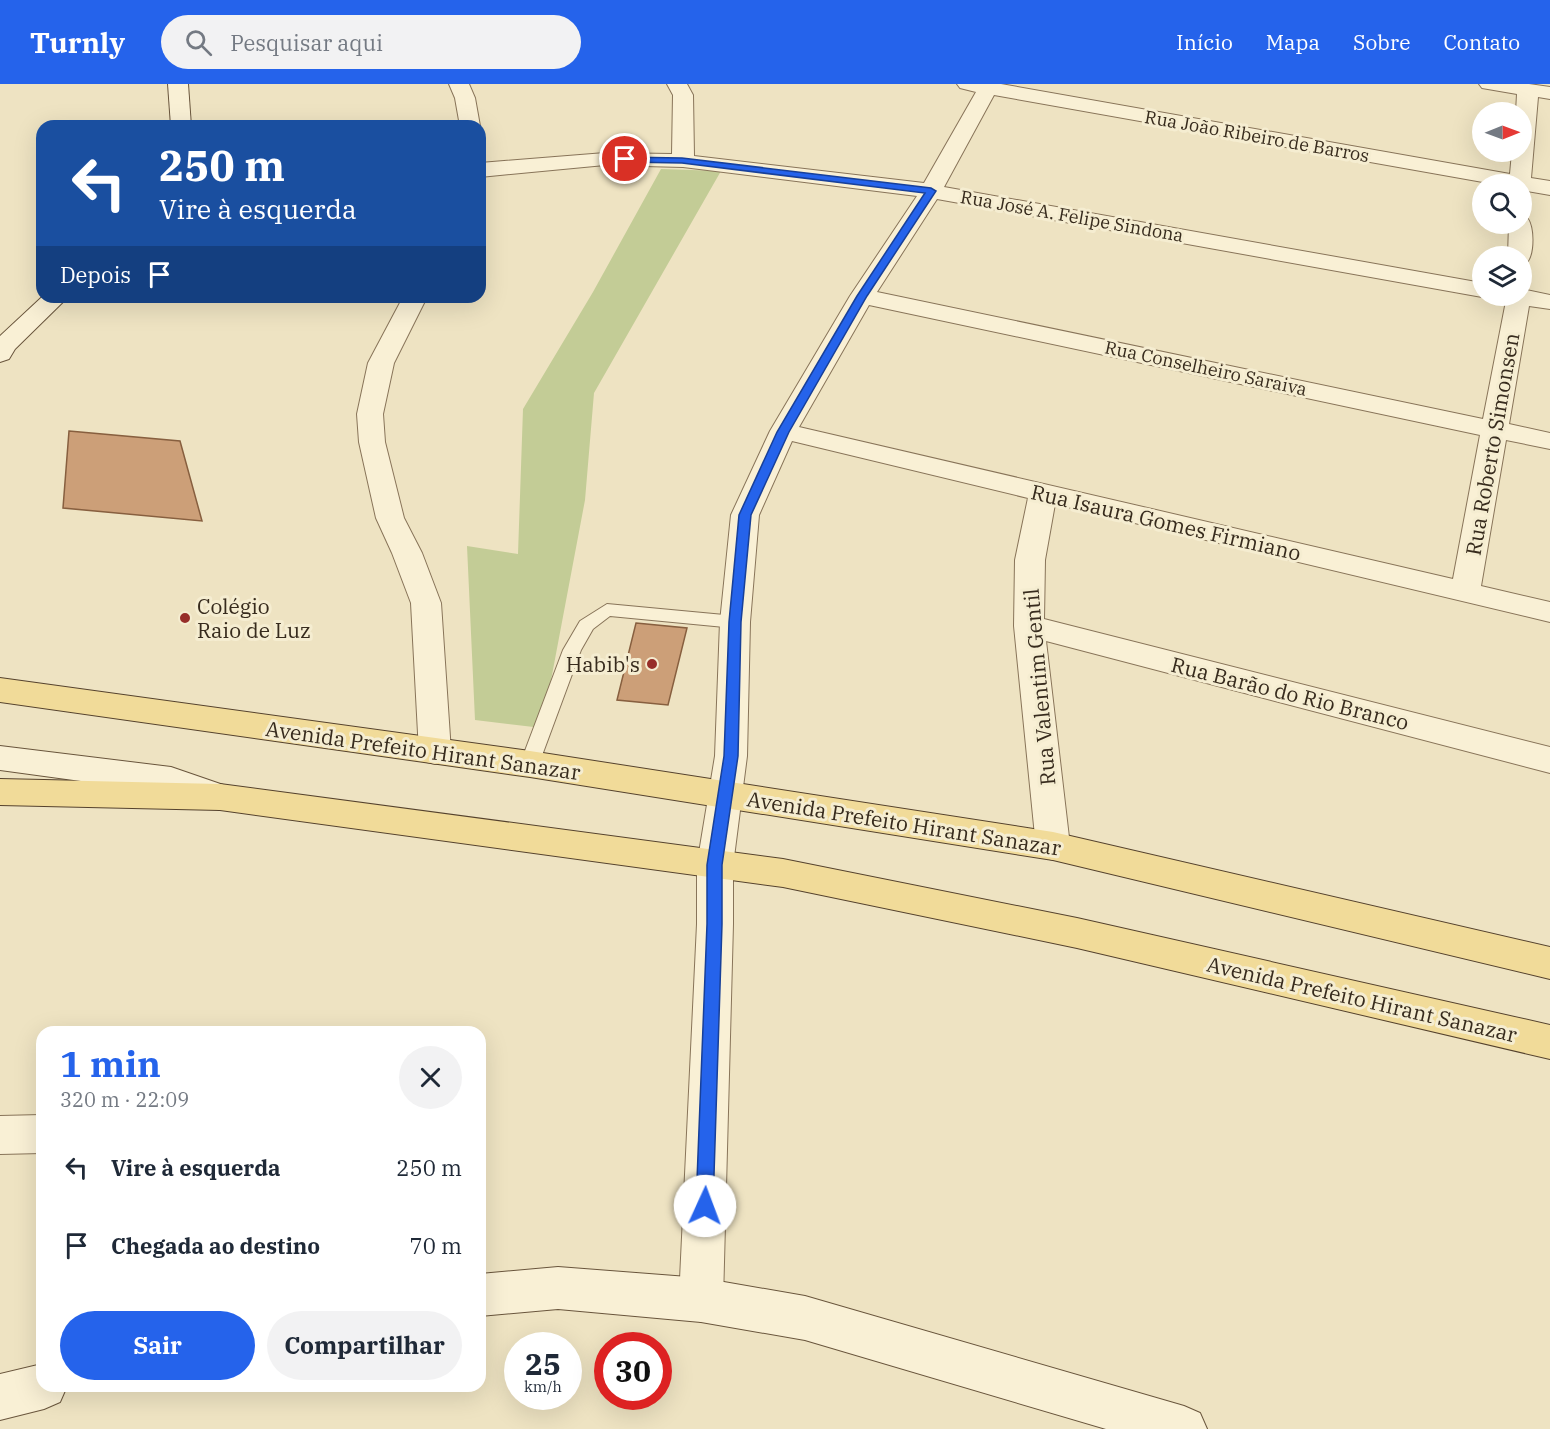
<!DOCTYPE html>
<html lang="pt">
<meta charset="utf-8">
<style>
body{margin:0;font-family:"IBM Plex Serif",serif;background:#f2f2f3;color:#1f2937;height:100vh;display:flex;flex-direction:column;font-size:22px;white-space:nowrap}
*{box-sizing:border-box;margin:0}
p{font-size:20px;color:#747a83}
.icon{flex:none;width:33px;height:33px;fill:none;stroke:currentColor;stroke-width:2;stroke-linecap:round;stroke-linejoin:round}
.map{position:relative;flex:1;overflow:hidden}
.drawer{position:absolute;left:36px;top:942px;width:450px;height:366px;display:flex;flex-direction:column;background:#fff;border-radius:18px;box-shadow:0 6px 24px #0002}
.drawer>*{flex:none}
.top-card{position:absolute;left:36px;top:36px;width:450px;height:183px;border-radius:18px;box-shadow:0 6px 24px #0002;background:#1a4fa0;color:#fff;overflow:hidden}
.needle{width:39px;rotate:89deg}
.fabs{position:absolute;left:1472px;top:18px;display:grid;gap:12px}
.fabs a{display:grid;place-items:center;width:60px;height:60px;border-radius:50%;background:#fff;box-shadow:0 6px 24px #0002;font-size:30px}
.speed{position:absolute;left:504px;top:1248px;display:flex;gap:12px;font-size:30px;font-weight:700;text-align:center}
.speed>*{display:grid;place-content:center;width:78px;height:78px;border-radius:50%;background:#fff;box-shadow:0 6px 24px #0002;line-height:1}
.speed small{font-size:15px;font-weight:400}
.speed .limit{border:9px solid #d22;background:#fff;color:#111}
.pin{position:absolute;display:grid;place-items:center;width:51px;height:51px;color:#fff;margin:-26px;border:3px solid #fff;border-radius:50%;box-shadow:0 2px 6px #0007}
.me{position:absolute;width:66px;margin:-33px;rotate:2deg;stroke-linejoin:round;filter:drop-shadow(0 0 4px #0008)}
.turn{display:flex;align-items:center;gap:21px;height:126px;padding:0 24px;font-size:27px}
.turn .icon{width:78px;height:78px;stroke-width:2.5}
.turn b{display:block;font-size:42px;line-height:51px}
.then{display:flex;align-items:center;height:57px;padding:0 24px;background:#0003;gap:12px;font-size:22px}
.round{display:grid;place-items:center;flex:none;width:63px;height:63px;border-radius:32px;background:#f2f2f3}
.headline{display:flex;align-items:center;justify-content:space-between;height:102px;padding:0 24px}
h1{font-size:36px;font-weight:700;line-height:45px;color:#2563eb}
.cta{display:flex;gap:12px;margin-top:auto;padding:12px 24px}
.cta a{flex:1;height:69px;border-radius:36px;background:#2563eb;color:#fff;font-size:24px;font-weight:700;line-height:69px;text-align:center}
.cta a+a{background:#f2f2f3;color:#1f2937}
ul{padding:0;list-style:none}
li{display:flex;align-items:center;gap:18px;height:78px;padding:0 24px}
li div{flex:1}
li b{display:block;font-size:22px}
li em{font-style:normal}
header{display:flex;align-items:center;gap:36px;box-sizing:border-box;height:84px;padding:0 30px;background:#2563eb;color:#fff}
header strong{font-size:28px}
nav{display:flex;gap:33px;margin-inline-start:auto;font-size:21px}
.search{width:420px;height:54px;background:#f2f2f3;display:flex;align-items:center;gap:15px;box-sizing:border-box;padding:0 21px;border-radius:33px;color:#747a83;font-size:22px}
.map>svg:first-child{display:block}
.green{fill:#c3cc96}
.building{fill:#cc9f78;stroke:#875f3f;stroke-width:1.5}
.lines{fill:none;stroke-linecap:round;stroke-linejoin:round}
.lane-casing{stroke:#887459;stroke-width:2}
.street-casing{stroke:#887459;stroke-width:2}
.secondary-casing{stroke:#69553c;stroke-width:2}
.primary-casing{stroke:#55422d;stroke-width:2}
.lane{fill:#f9f0d5;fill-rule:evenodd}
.street{fill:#f9f0d5;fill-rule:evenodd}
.secondary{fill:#f9f0d5;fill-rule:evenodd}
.primary{fill:#f1db99;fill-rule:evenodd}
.route{fill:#2563eb;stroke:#184099;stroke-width:1.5}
.poi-dot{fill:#972e29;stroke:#f5edd1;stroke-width:2}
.labels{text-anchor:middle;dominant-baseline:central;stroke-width:6;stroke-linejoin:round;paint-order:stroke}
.far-street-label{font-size:18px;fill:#372b1d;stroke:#f5edd1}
.street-label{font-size:21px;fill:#372b1d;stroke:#f5edd1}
.poi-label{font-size:21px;fill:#372b1d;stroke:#f5edd1;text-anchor:start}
</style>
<header>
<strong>Turnly</strong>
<div class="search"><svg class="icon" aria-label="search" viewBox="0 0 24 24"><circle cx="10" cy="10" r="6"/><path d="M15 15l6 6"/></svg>Pesquisar aqui</div>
<nav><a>Início</a><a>Mapa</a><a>Sobre</a><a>Contato</a></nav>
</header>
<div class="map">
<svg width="1550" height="1345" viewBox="0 0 1550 1345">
<rect width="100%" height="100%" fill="#eee3c2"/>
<polygon class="green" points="661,85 721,87 594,309 585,416 542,644 475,636 467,462 518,470 523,325 593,208"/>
<g class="building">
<polygon points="69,347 180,357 202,437 63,424"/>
<polygon points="636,539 687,544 668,621 617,616"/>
</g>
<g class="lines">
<defs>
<polygon id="lane" points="607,520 735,532 741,534 744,538 741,542 735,544 610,532 593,545 581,566 537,685 530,687 523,685 520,680 563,566 580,537"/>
<g id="street">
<polygon points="449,0 469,0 475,14 480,42 480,43 460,42 455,14"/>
<path d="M667,0h20l6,11 1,61 230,27 52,-91 -16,-4 -3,-4h44l509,90 2,-22h9v-40h-5l1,-18 -35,-6 -3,-4h50l21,3v12l-12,-2 -7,81 19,3v14l-29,-5v-6h-27l-500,-89 -50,92 538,96v13h7l-7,1 -545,-98 -60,93 606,127 23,-118 -3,-5h18v-7l29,6v14l-21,-3 -20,118 41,9v16l-44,-9 -25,146 69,16v20l-495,-118 -10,56 -1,59 506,128v26l-504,-132 24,205 -5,10 -12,4 -12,-4 -5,-10 -22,-220 1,-66 13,-62 -236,-57 -33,74 -9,107 -3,134 -14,109v59l-10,376 -7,15 -15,7 -15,-7 -7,-15 18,-376v-59l18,-109 5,-134 11,-107 39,-84 80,-135 67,-100 -234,-29 -78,-2 -125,12v-14l125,-10 67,1 1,-59zM869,221l611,130 -27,144 -654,-152z"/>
<path d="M1521,133l7,2c6,9 6,33 0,42l-7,2v-7h-13l1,-32h12z"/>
<polygon points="403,213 427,213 394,279 383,330 385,358 404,434 422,469 441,519 451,668 447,677 435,680 423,677 419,668 411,519 392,469 376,434 359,358 357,330 368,279"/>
<polygon points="42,1031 42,1069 0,1070 0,1032"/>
</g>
<g id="secondary">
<polygon points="168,0 188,0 191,42 171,42"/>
<polygon points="42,213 68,213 15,265 9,275 0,278 0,252"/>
<polygon points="0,662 171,683 232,704 237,713 232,722 220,726 169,709 0,686"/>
<polygon points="558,1183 701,1194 805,1212 1184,1322 1200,1329 1207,1345 1106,1345 805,1256 701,1238 558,1225 480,1232 480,1190"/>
<polygon points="42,1280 42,1302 67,1302 60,1318 44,1325 0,1336 0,1290"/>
</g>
<g id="primary">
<polygon points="0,594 530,667 1053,748 1550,863 1550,895 1053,776 530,693 0,618"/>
<polygon points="0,695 220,700 783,775 1077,834 1550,941 1550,975 1077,864 783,803 220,726 0,721"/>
</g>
</defs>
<use href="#lane" class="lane-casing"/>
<use href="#street" class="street-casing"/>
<use href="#secondary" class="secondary-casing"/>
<use href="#primary" class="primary-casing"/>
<use href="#lane" class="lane"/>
<use href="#street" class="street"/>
<use href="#secondary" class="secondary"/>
<use href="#primary" class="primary"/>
</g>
<polygon class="route" points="621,73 682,74 931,104 936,107 867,212 789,348 751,431 741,538 738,672 722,781 722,840 713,1122 711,1128 705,1130 698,1128 696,1122 707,840 707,781 724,672 729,538 739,431 777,348 857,212 925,109 682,79 625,78 620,75"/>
<g class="poi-dot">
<circle cx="185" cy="534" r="6"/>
<circle cx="652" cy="580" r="6"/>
</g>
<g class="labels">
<g class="far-street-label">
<text transform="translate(1257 52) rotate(10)">Rua João Ribeiro de Barros</text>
<text transform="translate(1072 132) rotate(10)">Rua José A. Felipe Sindona</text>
<text transform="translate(1206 284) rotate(12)">Rua Conselheiro Saraiva</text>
</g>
<g class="street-label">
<text transform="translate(1492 360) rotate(-80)">Rua Roberto Simonsen</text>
<text transform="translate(1166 438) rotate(13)">Rua Isaura Gomes Firmiano</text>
<text transform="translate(1039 603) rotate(-95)">Rua Valentim Gentil</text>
<text transform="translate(1290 609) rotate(14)">Rua Barão do Rio Branco</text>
<text transform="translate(423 666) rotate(8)">Avenida Prefeito Hirant Sanazar</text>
<text transform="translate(904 739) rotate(9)">Avenida Prefeito Hirant Sanazar</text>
<text transform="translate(1362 915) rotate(13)">Avenida Prefeito Hirant Sanazar</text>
</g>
<g class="poi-label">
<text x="197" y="522">Colégio<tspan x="197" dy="24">Raio de Luz</tspan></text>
<text x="640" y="580" text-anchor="end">Habib's</text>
</g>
</g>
</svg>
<div class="fabs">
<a><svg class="needle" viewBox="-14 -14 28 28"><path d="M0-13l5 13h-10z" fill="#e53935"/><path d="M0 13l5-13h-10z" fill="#747a83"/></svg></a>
<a><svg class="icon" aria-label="search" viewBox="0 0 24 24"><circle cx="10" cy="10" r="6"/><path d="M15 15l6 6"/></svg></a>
<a><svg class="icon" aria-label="layers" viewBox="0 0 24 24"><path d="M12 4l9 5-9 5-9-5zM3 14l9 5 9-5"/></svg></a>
</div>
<div class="speed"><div>25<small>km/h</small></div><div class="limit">30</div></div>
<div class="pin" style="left:625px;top:75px;background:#d93025"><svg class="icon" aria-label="arrive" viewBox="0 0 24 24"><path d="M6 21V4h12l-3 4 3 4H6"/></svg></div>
<svg class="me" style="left:705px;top:1122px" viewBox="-20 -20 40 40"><circle r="19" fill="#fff"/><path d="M0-13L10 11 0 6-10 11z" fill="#2563eb"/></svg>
<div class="top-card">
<div class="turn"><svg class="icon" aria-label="left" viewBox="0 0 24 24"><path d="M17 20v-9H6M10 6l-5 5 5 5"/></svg><div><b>250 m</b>Vire à esquerda</div></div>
<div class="then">Depois<svg class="icon" aria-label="arrive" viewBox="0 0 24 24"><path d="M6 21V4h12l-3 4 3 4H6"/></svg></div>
</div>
<section class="drawer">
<div class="headline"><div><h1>1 min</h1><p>320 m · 22:09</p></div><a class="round"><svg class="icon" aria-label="close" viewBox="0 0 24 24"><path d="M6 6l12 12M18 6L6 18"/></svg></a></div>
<ul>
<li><svg class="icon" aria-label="left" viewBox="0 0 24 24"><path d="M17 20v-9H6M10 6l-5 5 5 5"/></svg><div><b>Vire à esquerda</b></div><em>250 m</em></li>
<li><svg class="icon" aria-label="arrive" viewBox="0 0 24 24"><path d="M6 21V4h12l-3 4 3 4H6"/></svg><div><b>Chegada ao destino</b></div><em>70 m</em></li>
</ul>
<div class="cta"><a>Sair</a><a>Compartilhar</a></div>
</section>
</div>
